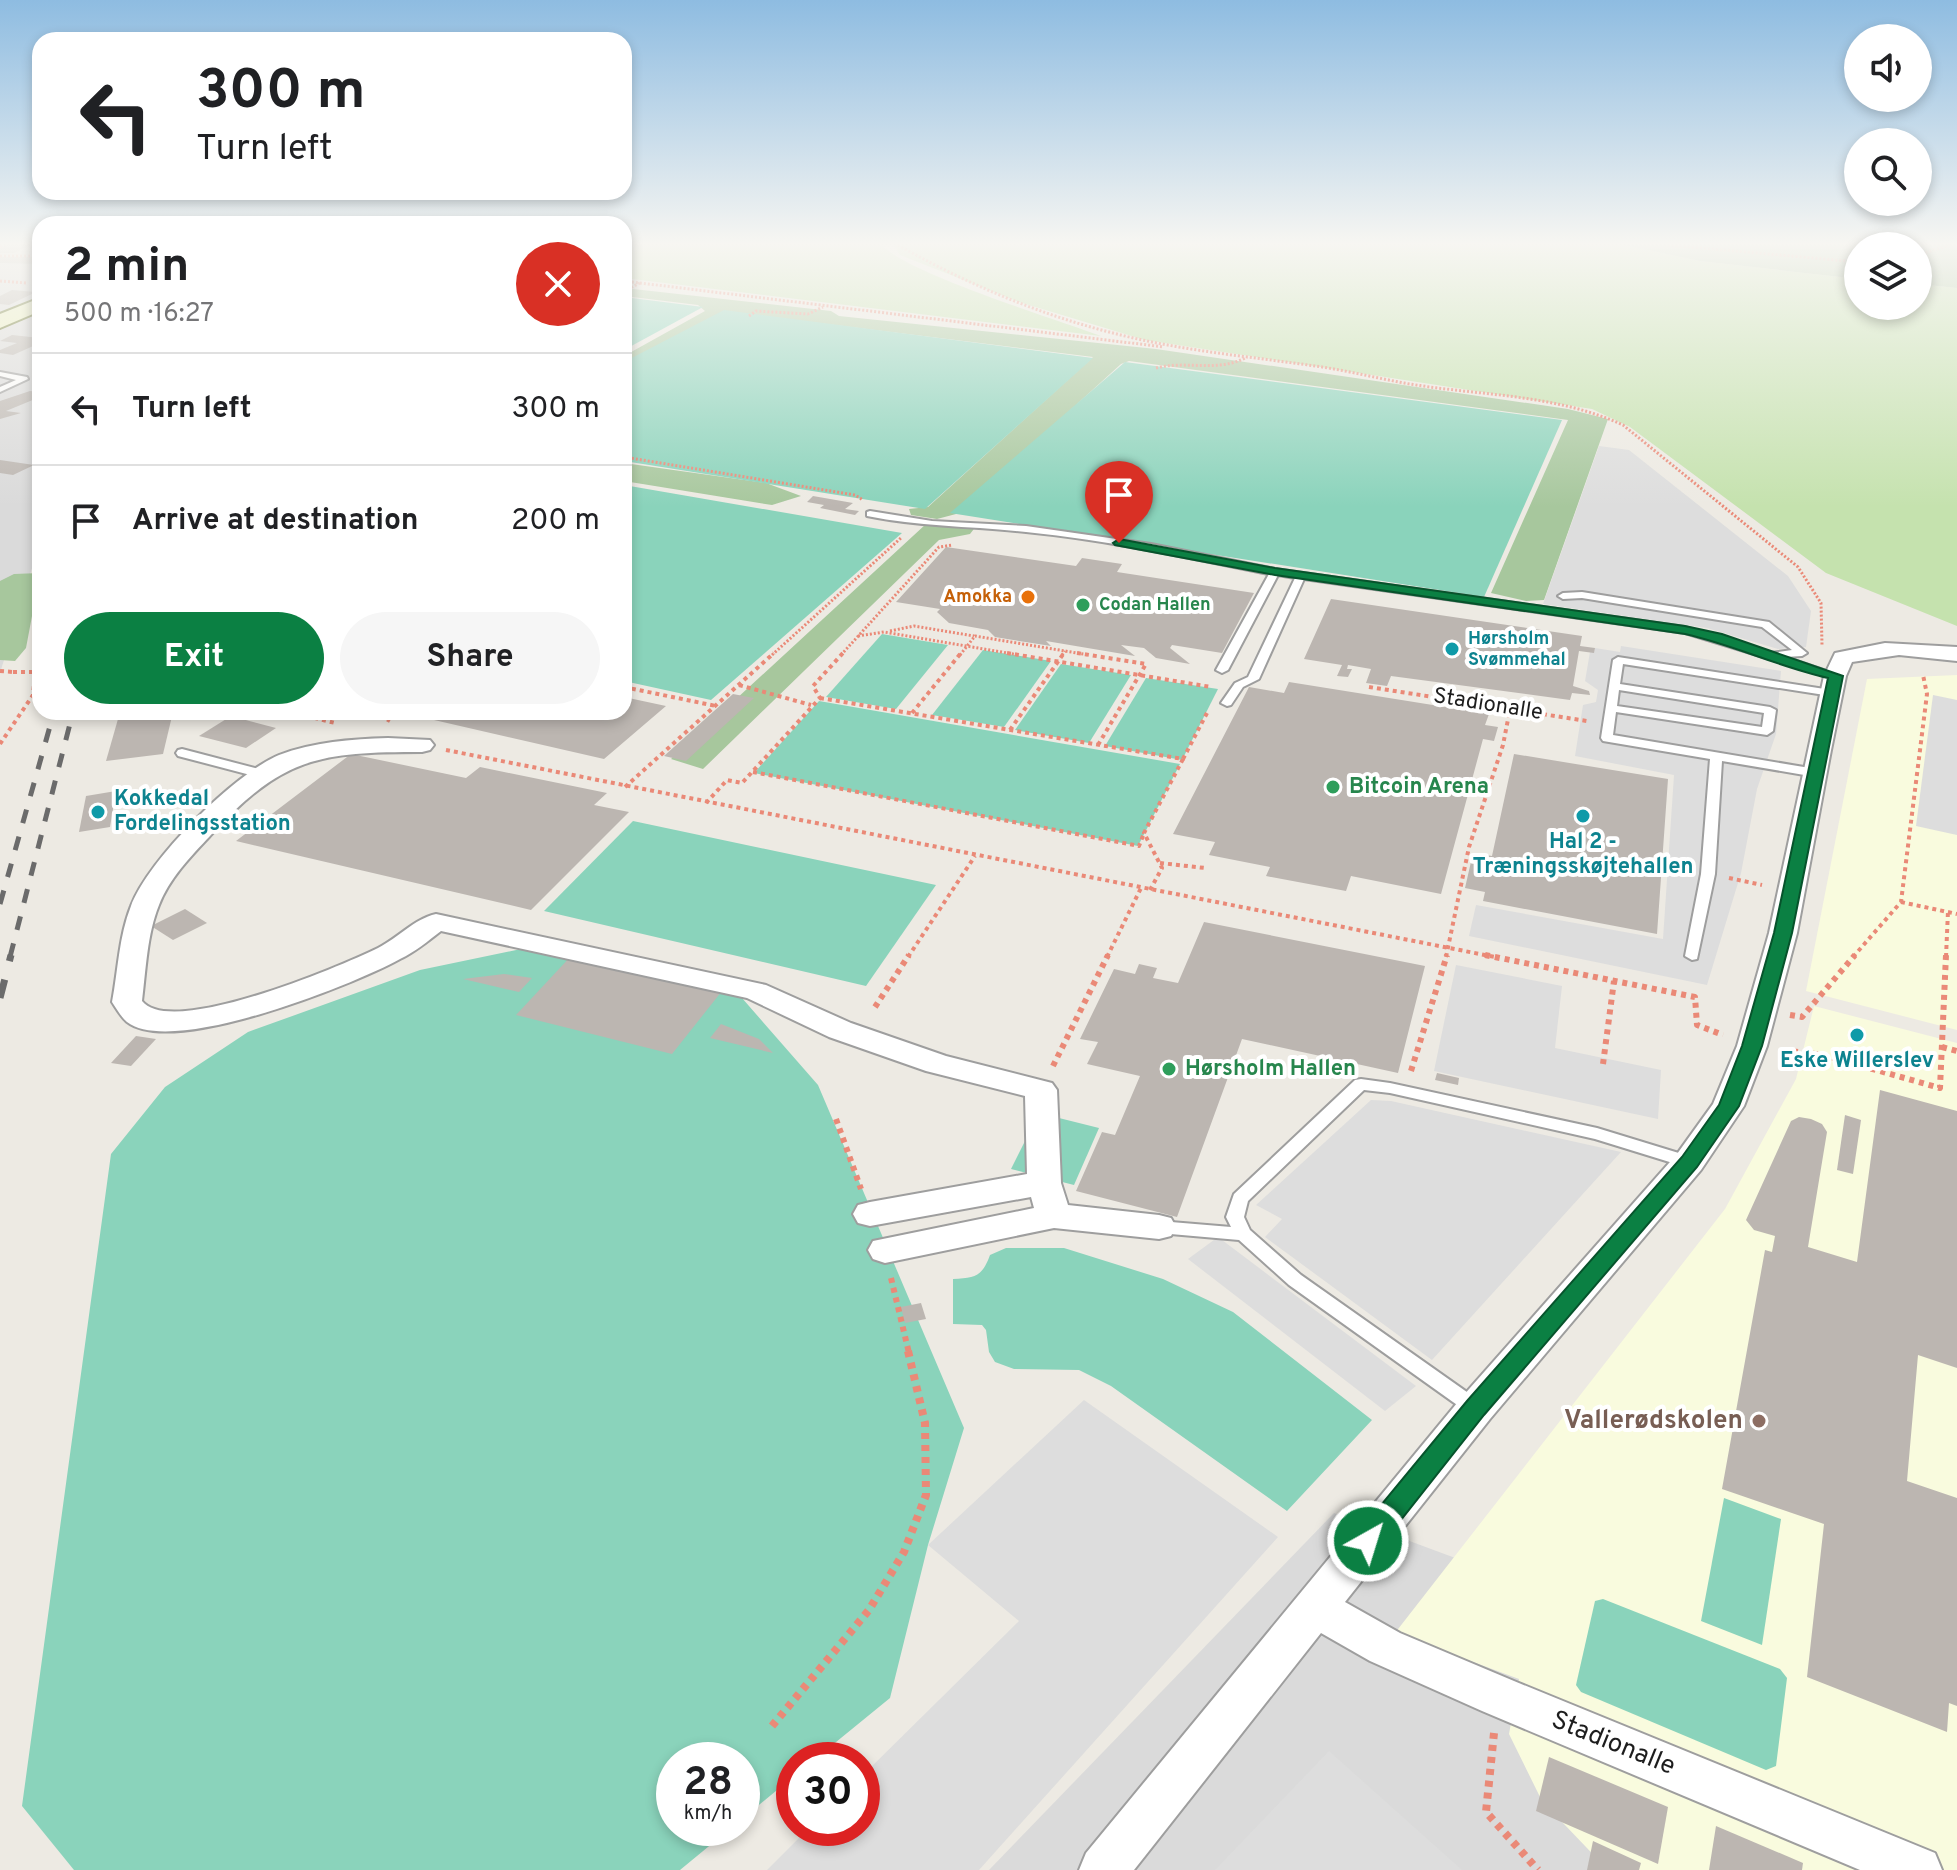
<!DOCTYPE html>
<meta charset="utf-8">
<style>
body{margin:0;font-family:Overpass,sans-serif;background:#f6f6f6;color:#202124;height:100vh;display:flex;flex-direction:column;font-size:30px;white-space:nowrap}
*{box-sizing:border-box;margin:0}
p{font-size:26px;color:#757577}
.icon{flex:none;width:44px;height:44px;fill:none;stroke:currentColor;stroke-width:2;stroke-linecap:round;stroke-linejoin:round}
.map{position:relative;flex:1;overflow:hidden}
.panel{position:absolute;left:32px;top:216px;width:600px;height:504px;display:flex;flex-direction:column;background:#fff;border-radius:24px;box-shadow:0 4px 12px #0003}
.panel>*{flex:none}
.banner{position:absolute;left:32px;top:32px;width:600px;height:168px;border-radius:24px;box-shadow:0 4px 12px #0003;background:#fff;color:#202124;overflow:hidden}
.controls{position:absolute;left:1844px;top:24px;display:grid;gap:16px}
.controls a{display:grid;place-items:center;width:88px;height:88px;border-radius:50%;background:#fff;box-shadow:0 4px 12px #0003;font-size:40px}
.speed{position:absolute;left:656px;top:1742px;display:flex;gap:16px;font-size:40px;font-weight:700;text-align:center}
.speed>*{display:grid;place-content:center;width:104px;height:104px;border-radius:50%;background:#fff;box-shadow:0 4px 12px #0003;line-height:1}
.speed small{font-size:20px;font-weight:400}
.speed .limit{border:12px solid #d22;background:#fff;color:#111}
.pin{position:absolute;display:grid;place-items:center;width:68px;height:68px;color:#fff;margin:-82px -34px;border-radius:50% 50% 50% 0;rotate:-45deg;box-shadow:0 0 8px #0007}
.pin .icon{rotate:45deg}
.me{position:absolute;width:88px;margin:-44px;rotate:39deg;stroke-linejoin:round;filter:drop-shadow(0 0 6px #0008)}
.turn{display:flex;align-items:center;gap:28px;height:168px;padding:0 32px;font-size:36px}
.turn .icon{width:104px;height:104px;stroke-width:2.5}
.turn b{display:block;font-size:56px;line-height:68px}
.round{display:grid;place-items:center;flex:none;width:84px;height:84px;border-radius:42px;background:#f6f6f6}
.overview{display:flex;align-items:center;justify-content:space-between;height:136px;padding:0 32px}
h1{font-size:48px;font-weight:700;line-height:60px}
.primary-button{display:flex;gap:16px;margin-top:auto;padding:16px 32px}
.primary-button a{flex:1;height:92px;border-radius:48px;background:#0b8043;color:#fff;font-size:32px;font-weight:700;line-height:92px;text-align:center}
.primary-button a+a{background:#f6f6f6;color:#202124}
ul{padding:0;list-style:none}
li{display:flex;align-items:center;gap:24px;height:112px;padding:0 32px;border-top:2px solid #e0e0e0}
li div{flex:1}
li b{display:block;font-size:30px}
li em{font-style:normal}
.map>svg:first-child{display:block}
.residential{fill:#dadada}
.education{fill:#f9fbde}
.grass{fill:#c5e2ae}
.forest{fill:#a7c79d}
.pitch{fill:#8ad3bb}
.parking{fill:#ddd}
.building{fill:#bcb6b1}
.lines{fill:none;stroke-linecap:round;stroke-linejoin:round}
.lane-casing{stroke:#9e9e9e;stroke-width:4}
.street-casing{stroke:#9e9e9e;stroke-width:4}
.secondary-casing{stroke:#596611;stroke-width:4}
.path-far3{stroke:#ea8977;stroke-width:3;stroke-dasharray:2 2;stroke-linecap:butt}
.path-far2{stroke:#ea8977;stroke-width:4;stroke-dasharray:4 4;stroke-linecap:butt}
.path-far1{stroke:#ea8977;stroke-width:6;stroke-dasharray:5 5;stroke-linecap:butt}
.path{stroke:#ea8977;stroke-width:8;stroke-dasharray:6 6;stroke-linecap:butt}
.lane{fill:#fff;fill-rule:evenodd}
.street{fill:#fff;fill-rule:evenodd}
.secondary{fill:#ecf2bc;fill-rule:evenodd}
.rail-far1{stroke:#6b6b6b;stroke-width:5;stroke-dasharray:14 14;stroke-linecap:butt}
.rail{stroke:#6b6b6b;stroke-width:7;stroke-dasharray:19 19;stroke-linecap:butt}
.path-bridge{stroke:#ea8977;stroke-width:4;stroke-dasharray:4 4;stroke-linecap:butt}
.route{fill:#0b8043;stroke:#07532c;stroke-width:2}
.food-dot{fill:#e8710a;stroke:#fff;stroke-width:3}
.leisure-dot{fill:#2e9e5b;stroke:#fff;stroke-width:3}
.culture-dot{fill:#0f9aa8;stroke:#fff;stroke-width:3}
.education-dot{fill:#8d6e63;stroke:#fff;stroke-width:3}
.labels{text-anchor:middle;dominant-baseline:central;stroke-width:8;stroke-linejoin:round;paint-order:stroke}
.far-food-label{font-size:18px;font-weight:bold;fill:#c56008;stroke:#fff;text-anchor:end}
.far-leisure-label{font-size:18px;font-weight:bold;fill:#27864d;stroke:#fff;text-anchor:start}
.far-culture-label{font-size:18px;font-weight:bold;fill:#0d838f;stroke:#fff;text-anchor:start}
.street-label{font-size:22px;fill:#1d1d1d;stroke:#fff}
.leisure-label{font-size:22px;font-weight:bold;fill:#27864d;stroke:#fff;text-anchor:start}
.culture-label{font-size:22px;font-weight:bold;fill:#0d838f;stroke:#fff}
.near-education-label{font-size:26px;font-weight:bold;fill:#785e54;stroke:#fff;text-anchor:end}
.near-street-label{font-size:26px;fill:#1d1d1d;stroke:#fff}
</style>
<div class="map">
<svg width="1957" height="1870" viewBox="0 0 1957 1870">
<rect width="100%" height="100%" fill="#edeae3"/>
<g class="residential">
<polygon points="0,245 40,245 40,542 0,673"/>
<polygon points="1334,1513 1957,1744 1957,1870 989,1870"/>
</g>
<g class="education">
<polygon points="1957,675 1957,1030 1806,991 1867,679"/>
<polygon points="1814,1006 1957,1043 1957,1870 1608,1870 1542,1801 1509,1734 1519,1679 1395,1633 1725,1209 1796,1079"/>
</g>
<g class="grass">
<path d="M624,245h258c26,29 174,74 219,91l-477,-58z"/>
<polygon points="894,245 1624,245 1700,261 1858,279 1858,306 1918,306 1918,284 1957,288 1957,626 1826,573 1630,427 1592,409 1145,340 1019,302 900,255"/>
</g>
<g class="forest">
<polygon points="1624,245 1957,245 1957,288 1918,284 1918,246 1858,246 1858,279 1700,261"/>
<polygon points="624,288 831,311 839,316 1156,349 1568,409 1608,419 1544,600 1526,601 1491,593 1568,420 1129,361 1121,364 956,514 937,519 911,515 909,509 928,507 1093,357 730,312 624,369 624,356 705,311 698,305 624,296"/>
<polygon points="624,463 766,483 801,496 772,505 624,481"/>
<polygon points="926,524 977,525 970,534 939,540 703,769 671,759"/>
<polygon points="40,573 26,648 15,661 0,660 0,581 14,574"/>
</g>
<g class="pitch">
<polygon points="624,297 703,307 624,350"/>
<polygon points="724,310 1093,358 925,509 624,461 624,362"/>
<polygon points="1125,362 1562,420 1484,597 950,513"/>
<polygon points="624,485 902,533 711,700 624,681"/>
<polygon points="882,634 948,645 896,709 826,697"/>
<polygon points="983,650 1051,661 1004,727 932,715"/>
<polygon points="1061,664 1131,675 1089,743 1015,730"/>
<polygon points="1146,678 1218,689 1182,760 1105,746"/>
<polygon points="819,701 1180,764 1138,846 754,773"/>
<polygon points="633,821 936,885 866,986 544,911"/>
<polygon points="535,946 735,990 818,1085 964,1428 928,1545 890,1698 814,1760 794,1760 794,1776 742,1819 742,1760 674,1760 674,1828 731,1828 680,1870 74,1870 22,1806 111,1154 165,1087 248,1032 420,970"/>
<polygon points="1039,1113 1099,1128 1074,1185 1011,1169"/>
<path d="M1006,1248h58l99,31 70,33 139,108 -85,91 -176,-125 -32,-16 -65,-1 -19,-7 -6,-10 -3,-22 -4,-5 -29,-1v-45c22,-1 29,-2 37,-24z"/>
<polygon points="1724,1498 1781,1519 1762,1645 1701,1621"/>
<polygon points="1603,1599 1780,1669 1787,1678 1776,1766 1766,1770 1581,1692 1576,1685 1595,1601"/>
</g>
<g class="parking">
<polygon points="1599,446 1629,450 1788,576 1811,611 1806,647 1778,649 1707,628 1543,604"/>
<polygon points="1621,646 1781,671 1776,734 1757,789 1741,873 1707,985 1469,936 1476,905 1663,939 1674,775 1575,756 1583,705 1596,702 1598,690 1585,681 1590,652 1594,652 1595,648 1620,652"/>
<polygon points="1933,695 1957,700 1957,835 1916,826"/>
<polygon points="1456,965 1562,986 1555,1048 1661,1070 1658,1119 1434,1071"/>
<polygon points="1371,1100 1391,1101 1621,1152 1432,1360 1265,1237 1282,1219 1256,1205"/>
<polygon points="1218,1237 1416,1386 1385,1411 1188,1259"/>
<polygon points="1084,1400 1278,1537 979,1870 767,1870 809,1828 862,1828 862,1776 1019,1621 928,1545"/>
<polygon points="1329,1751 1462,1870 1215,1870"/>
</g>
<g class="building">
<polygon points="7,245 30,245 14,253 0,253 0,249"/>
<polygon points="0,257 40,257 40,264 0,263"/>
<polygon points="12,290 36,292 9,305 0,304 0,296"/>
<polygon points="12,335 40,338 40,343 13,355 0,353 0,350 17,343 0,341"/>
<polygon points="30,391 40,392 40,397 6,411 21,413 0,419 0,401"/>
<polygon points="0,460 34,465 13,475 0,473"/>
<polygon points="813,496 853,503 845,509 859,511 855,515 820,508 824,505 807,502"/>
<polygon points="946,547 1076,566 1082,558 1122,564 1117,572 1254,593 1222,653 1172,645 1170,648 1190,664 1156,658 1144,648 1121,645 1135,656 1046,641 1051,646 995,637 988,630 949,623 937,612 940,609 896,602"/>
<polygon points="1331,599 1582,636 1580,646 1595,648 1594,653 1579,651 1573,686 1589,691 1590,695 1572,693 1570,700 1391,676 1387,686 1366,683 1371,669 1348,665 1347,669 1352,669 1348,677 1337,676 1342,665 1304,659"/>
<polygon points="1289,682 1489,714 1485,725 1498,727 1494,741 1483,739 1441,894 1351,876 1346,891 1266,876 1270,867 1209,855 1215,842 1173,834 1249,687 1284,693"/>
<polygon points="733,694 754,698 686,761 664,756"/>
<polygon points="624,697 666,706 604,759 421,717 428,712 624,712"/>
<polygon points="120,712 173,712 163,754 106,761"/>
<polygon points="231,716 276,728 246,748 199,736"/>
<polygon points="351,754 466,778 480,767 607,793 594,805 629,812 531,910 236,841"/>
<polygon points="1514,754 1668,779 1657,934 1483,901 1485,892 1465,888 1473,853 1492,856"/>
<polygon points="116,791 110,827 79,832 86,796"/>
<polygon points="185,909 207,923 173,940 151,926"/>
<polygon points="1204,922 1425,966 1398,1073 1242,1039 1177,1217 1076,1191 1102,1132 1115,1135 1140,1076 1087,1064 1098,1042 1080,1039 1114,969 1135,974 1139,964 1157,968 1153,978 1178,983"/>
<polygon points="572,955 722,991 672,1054 516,1015"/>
<polygon points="504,974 532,978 519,992 463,979"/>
<polygon points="721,1024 759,1039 773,1053 710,1038"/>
<polygon points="136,1036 156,1039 131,1066 111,1063"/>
<polygon points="1437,1073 1459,1078 1458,1085 1435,1080"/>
<polygon points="1880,1090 1957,1111 1957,1368 1918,1355 1907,1481 1957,1498 1957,1706 1949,1703 1947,1732 1807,1677 1824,1524 1722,1489 1765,1250 1772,1252 1775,1236 1754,1230 1746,1220 1791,1121 1799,1117 1811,1119 1822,1124 1827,1132 1808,1247 1857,1262"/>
<polygon points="1845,1115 1861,1120 1853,1174 1837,1170"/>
<polygon points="921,1303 926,1319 905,1323 901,1307"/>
<polygon points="1549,1757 1668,1807 1658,1864 1536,1811"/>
<polygon points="1716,1826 1803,1863 1802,1870 1709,1870"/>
<polygon points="1593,1841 1641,1863 1639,1870 1587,1870"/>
</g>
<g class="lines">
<defs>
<g id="lane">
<polygon points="0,372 27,377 28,379 0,392 0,387 16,380 0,376"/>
<path d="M870,511l62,10 94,5 125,18 124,25 410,58 86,26 21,-3 -30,-23 -180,-29 -19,1 -5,-3 5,-3 19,-1 187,30 38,31 -5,3 -17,1 56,19 -6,3 -150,-46 -381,-54 -45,100 -16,8 -12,18 -4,1 -6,-3 14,-20 13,-6 47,-99 -17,-3 -50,95 -6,3 -6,-3 53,-96c-80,-16 -161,-34 -243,-42 -54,-6 -105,-5 -159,-16v-4z"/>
<path d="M1618,657l213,33 6,3 -6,3 -208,-32 -3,20 150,23 6,3 -3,21 -6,4 -151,-23 -3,23 203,34 6,4 -6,4 -94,-16 -7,113 -18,85 -5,1 -7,-4 16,-82 9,-115 -107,-18 -2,-3 12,-78zM1619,690l145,23 -2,14 -145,-21z"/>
<polygon points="182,749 270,772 272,775 266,779 178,756 176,753 178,750"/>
<polygon points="1361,1079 1390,1083 1597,1128 1695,1158 1697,1162 1695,1166 1689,1168 1595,1139 1390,1093 1364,1090 1248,1201 1244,1217 1250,1230 1301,1275 1481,1402 1484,1407 1481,1412 1474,1415 1467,1412 1289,1285 1239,1240 1159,1233 1153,1231 1150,1227 1153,1223 1159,1221 1231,1227 1226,1217 1234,1194 1355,1080"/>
</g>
<g id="street">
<polygon points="1885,643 1957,647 1957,661 1899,655 1852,662 1846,676 1831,750 1797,933 1767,1046 1744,1106 1701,1170 1490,1419 1345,1602 1400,1633 1514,1681 1935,1853 1942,1870 1860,1870 1482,1711 1370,1661 1321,1633 1134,1870 1079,1870 1086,1853 1462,1397 1677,1154 1713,1104 1737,1046 1769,933 1824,676 1835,653"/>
<path d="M388,738l42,2 4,5 -4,5 -8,2c-104,0 -140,5 -212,84 -19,20 -41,43 -51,69 -12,29 -13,65 -17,96 29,37 197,-34 236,-53 20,-10 36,-29 58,-34l330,71 85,38 95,33 106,27 5,7 4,93 7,22 91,10 12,3 5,9 -5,9 -12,3 -105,-11 -169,35 -12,-4 -5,-9 5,-9 161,-33 -3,-11 -161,29 -12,-3 -5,-9 5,-9 12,-3 157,-28 -2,-78 -99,-25 -97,-34 -82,-39 -306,-67c-13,10 -26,21 -41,28 -47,26 -228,98 -273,63 -6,-5 -11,-14 -15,-20 6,-32 7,-66 19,-96 17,-46 103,-132 148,-151 34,-13 73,-16 109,-17z"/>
</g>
<polygon id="secondary" points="40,298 40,311 0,328 0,314"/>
</defs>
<use href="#lane" class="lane-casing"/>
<use href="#street" class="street-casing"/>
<use href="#secondary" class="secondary-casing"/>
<g class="path-far3">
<path d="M898,245c69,39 142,70 219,89 62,16 127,22 191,31 32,4 64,12 96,18 74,13 149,10 219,42l175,142 23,36 1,42"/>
<polyline points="1668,245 1858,262"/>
<polyline points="0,247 5,245"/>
<polyline points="1918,255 1950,245"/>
<polyline points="0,256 40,256"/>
<polyline points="0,281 27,283"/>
<polyline points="624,281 1164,347"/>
<polyline points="624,291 640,283"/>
<polyline points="749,316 756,311 808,314 823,307"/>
<path d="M1156,368c31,-8 62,5 91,-11"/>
<polyline points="624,457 855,495 863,500"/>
<polyline points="890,631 914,626 974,636"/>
<polyline points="858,636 884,632 1019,655"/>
<polyline points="37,655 40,628"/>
<polyline points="772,655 902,537"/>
<polyline points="841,655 939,547 953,545"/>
<polyline points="960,655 975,636 1089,655"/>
<polyline points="1062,655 1065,651"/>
</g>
<g class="path-far2">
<polyline points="1007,653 1211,687"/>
<polyline points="1077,653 1146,664 1098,745"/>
<polyline points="0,671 13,672"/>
<polyline points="739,685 811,705"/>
<polyline points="624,687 716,706"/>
<polyline points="1369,687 1587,721"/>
<polyline points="820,698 1183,759 1208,711"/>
<polyline points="291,712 335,723"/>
<polyline points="373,712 390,721"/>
<polyline points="912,713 961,653"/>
<polyline points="1010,730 1064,653"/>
<polyline points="0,744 33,695 37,653"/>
<polyline points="446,750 1495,957"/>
<polyline points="753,772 1139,846 1144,833"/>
<polyline points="625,787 774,653"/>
<polyline points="706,803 727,780 742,783 820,698 813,686 843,653"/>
<polyline points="1160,863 1205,868"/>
<polyline points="1729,878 1762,885"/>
<polyline points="1150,890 1162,868 1144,833 1183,759"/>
<polyline points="1901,902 1957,914"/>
<polyline points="908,957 975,856"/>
<polyline points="1107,957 1141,888"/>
<polyline points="1446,957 1469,847 1503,745 1510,709"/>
<polyline points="1853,957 1901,902 1927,694 1923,675"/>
<polyline points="1946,957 1948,911"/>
</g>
<g class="path-far1">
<polyline points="1485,955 1695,997 1697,1025 1723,1035"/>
<polyline points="875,1007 909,955"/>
<polyline points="1790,1015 1802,1017 1855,955"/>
<polyline points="1942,1047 1957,1051"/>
<polyline points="1783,1050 1823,1055 1940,1088 1946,955"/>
<polyline points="1603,1064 1614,981"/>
<polyline points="1053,1066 1108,955"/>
<polyline points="1411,1071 1447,955"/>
<polyline points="836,1119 861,1189"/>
<polyline points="891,1278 909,1353"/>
</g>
<g class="path">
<polyline points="772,1726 869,1610 904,1552 926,1495 925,1423 908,1351"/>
<polyline points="1494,1733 1486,1812 1538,1870"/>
</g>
<use href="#lane" class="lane"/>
<use href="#street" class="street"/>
<use href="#secondary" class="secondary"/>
<g class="rail-far1">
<polyline points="0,904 54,712"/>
<polyline points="10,957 73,712"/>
</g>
<polyline class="rail" points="0,998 11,955"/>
<polyline class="path-bridge" points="13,672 40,672"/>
</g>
<linearGradient id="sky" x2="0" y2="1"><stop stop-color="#8ebce1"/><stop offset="0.48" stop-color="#f7f6f2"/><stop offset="1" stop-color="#f7f6f2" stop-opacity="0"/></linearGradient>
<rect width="1957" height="507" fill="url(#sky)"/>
<path class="route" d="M1119,539l156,29 410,58 37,8 121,42 -51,257 -30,113 -23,60 -42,61 -213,248 -106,134 -10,3 -10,-3 -3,-8 3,-8 109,-132 215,-244 37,-52 23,-59 32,-113 54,-255c-49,-11 -94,-33 -143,-44l-410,-59 -160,-30 -2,-2z"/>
<circle class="food-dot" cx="1028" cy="597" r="8"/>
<g class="leisure-dot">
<circle cx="1083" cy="605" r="8"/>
<circle cx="1333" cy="787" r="8"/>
<circle cx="1169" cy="1069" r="8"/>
</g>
<g class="culture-dot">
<circle cx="1452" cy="649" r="8"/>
<circle cx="98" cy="812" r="8"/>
<circle cx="1583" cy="816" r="8"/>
<circle cx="1857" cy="1035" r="8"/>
</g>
<circle class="education-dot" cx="1759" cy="1421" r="8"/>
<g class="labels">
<g class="far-food-label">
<text x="1012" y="597">Amokka</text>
</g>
<g class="far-leisure-label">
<text x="1099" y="605">Codan Hallen</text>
</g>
<g class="far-culture-label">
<text x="1468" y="639">Hørsholm<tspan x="1468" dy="21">Svømmehal</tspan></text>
</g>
<g class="street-label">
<text transform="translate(1488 705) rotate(9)">Stadionalle</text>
</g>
<g class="leisure-label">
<text x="1349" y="787">Bitcoin Arena</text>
<text x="1185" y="1069">Hørsholm Hallen</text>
</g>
<g class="culture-label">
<text x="114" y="799" text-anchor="start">Kokkedal<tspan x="114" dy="25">Fordelingsstation</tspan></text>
<text x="1583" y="842">Hal 2 -<tspan x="1583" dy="25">Træningsskøjtehallen</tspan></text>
<text x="1857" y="1061">Eske Willerslev</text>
</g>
<g class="near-education-label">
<text x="1743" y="1421">Vallerødskolen</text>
</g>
<g class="near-street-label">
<text transform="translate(1613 1744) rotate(22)">Stadionalle</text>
</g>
</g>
</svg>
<div class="controls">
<a><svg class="icon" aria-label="sound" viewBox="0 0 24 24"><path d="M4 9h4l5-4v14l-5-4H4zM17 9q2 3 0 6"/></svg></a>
<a><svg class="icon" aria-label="search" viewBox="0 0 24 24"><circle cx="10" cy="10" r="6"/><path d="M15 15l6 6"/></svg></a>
<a><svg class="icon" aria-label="layers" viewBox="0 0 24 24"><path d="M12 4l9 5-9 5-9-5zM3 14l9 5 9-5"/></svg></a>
</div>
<div class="speed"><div>28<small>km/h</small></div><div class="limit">30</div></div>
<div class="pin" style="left:1119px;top:543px;background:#d93025"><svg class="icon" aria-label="arrive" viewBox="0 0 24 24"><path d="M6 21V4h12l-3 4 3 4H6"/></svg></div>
<svg class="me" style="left:1368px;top:1541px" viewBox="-20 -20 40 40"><circle r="17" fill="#0b8043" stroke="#fff" stroke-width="3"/><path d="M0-11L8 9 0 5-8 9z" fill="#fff"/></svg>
<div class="banner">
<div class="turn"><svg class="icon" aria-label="left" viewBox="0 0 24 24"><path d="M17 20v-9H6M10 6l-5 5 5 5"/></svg><div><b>300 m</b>Turn left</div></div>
</div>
<section class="panel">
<div class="overview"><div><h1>2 min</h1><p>500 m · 16:27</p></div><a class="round" style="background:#d93025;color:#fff"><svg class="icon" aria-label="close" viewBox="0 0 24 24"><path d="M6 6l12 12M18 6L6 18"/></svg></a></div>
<ul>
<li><svg class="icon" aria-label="left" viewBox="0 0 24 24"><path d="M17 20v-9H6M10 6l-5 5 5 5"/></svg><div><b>Turn left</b></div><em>300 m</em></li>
<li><svg class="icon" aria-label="arrive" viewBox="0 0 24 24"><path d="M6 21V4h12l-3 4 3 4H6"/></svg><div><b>Arrive at destination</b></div><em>200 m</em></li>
</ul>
<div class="primary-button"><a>Exit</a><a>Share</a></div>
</section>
</div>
